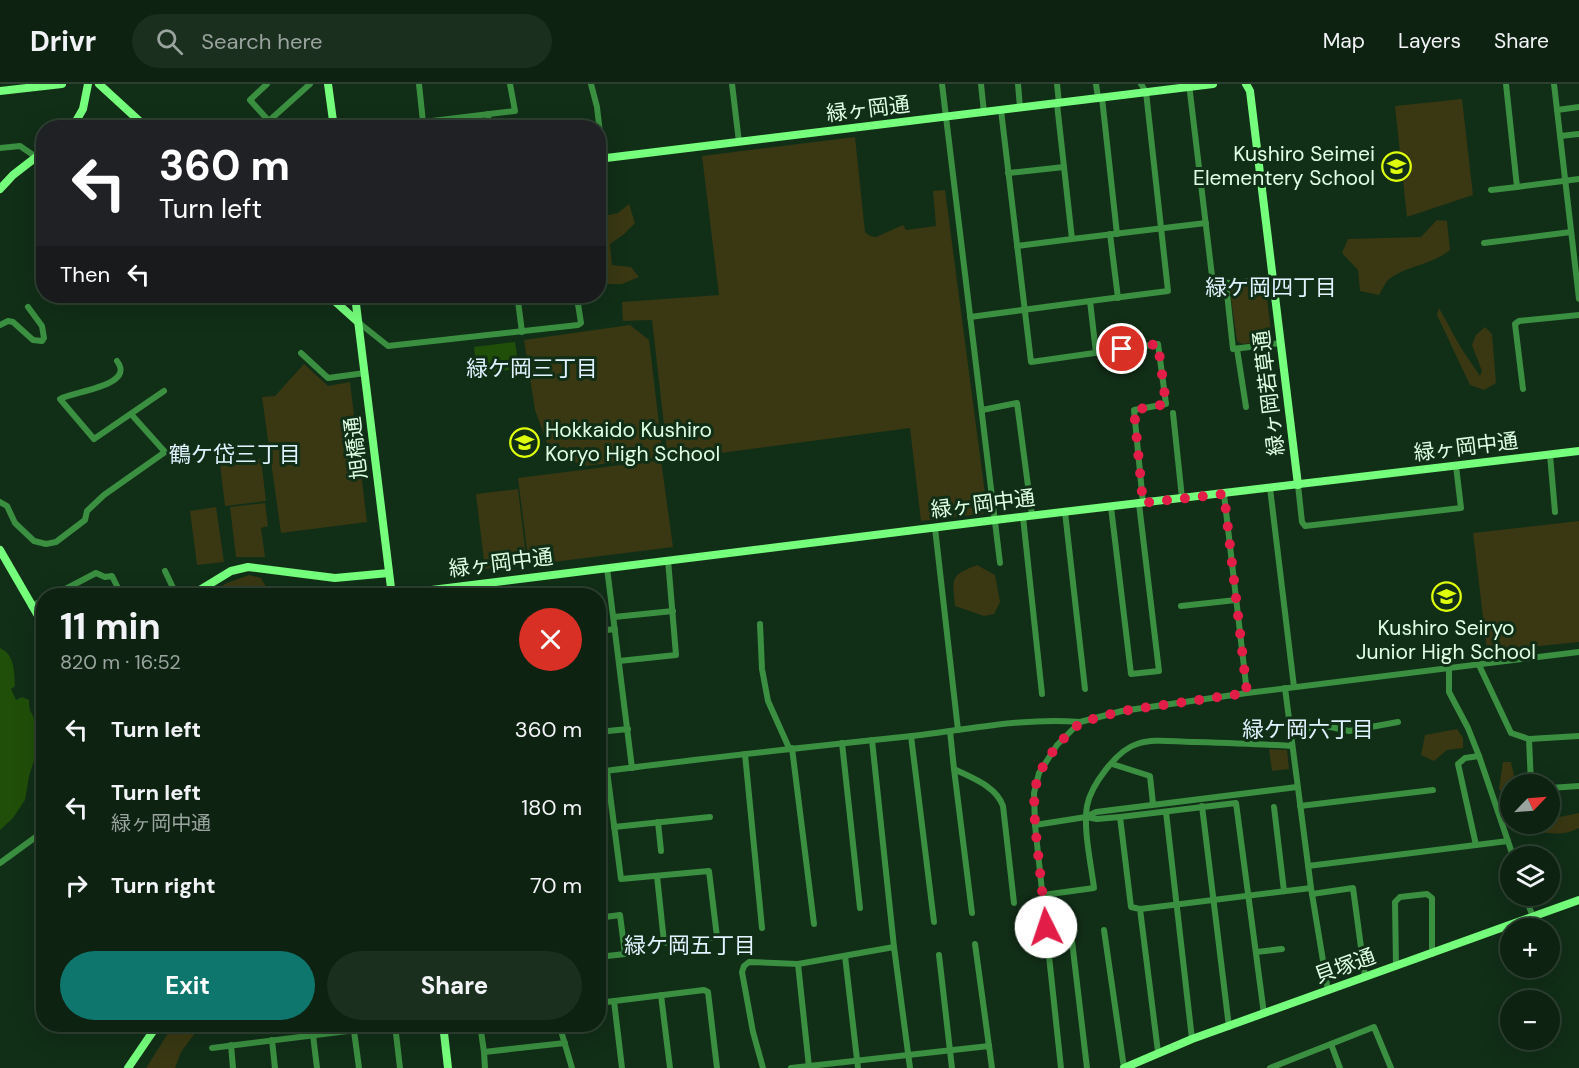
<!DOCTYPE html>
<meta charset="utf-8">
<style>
body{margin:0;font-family:"DM Sans","Noto Sans JP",sans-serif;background:#1b2f1f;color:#f1f3f6;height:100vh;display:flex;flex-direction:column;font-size:22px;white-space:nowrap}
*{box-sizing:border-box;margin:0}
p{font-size:20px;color:#9aa49f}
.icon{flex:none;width:33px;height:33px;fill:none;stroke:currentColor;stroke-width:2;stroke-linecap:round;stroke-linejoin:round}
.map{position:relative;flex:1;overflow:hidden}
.drawer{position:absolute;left:36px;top:504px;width:570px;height:444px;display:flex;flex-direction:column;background:#0d2211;border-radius:24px;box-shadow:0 6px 24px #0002,0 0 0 2px #2d3f31}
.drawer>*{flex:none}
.hud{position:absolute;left:36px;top:36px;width:570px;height:183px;border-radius:24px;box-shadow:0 6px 24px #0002,0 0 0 2px #2d3f31;background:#202124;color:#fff;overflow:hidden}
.needle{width:39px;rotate:65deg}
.controls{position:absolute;left:1500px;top:690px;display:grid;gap:12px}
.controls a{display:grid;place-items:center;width:60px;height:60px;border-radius:50%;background:#0d2211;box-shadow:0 6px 24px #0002,0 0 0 2px #2d3f31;font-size:30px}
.pin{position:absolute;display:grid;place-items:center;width:51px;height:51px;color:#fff;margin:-26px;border:3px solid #fff;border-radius:50%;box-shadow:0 2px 6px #0007}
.me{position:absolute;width:66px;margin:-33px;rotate:356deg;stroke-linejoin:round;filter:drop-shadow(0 0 4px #0008)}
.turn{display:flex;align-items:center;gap:21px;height:126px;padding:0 24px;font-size:27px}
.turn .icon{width:78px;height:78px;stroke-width:2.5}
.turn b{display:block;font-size:42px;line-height:51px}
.then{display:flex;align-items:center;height:57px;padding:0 24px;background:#0003;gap:12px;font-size:22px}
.round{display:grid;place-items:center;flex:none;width:63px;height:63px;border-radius:32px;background:#1b2f1f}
.head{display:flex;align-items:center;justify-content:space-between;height:102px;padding:0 24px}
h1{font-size:36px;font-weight:700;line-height:45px}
.cta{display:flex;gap:12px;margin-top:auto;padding:12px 24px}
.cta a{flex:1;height:69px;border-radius:36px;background:#0f766e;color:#fff;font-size:24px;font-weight:700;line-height:69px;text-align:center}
.cta a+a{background:#1b2f1f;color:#f1f3f6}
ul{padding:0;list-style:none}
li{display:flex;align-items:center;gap:18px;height:78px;padding:0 24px}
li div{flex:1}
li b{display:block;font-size:22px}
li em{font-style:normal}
header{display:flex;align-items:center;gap:36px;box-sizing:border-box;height:84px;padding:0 30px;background:#0d2211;border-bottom:2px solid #2d3f31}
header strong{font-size:28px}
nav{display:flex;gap:33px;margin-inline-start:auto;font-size:21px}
.search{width:420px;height:54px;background:#1b2f1f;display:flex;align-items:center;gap:15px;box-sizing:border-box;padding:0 21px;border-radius:33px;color:#9aa49f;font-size:22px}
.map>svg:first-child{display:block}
.green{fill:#393813}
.water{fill:#204f09}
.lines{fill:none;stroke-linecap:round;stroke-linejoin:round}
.street{stroke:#3a8f40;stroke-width:6}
.secondary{stroke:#75ff7c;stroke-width:8}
.route{stroke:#e11d48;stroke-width:10;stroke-dasharray:0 18}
.labels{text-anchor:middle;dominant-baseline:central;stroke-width:6;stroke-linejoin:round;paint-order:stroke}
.street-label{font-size:21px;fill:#deffe3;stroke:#112e17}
.poi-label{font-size:21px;fill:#deffe3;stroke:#112e17;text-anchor:end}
.neighbourhood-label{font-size:22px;fill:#e0f3ff;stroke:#112e17}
</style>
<header>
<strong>Drivr</strong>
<div class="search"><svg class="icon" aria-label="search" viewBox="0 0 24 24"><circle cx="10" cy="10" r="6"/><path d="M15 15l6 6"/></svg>Search here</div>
<nav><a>Map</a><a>Layers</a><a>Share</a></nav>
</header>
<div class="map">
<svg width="1579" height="984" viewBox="0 0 1579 984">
<rect width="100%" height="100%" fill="#112e17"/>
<g class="green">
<polygon points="1462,15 1473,111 1407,133 1395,22"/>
<polygon points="855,53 865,148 870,152 876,153 903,141 906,146 936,142 933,107 945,106 987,425 982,430 921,437 910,344 668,376 652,236 623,237 622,218 719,211 702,72"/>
<path d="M43,117v46c-6,-13 -10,-34 0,-46z"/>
<polygon points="629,120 635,139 623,151 610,160 612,181 631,183 639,193 622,200 599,200 599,125 604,132 618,129"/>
<path d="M1437,136l10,1 3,29c-18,15 -42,15 -61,29 -4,4 -7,11 -10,16l-19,-4 -2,-21 -16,-17 6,-14 73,-2z"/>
<polygon points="1265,198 1272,256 1242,260 1237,257 1230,208 1234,202"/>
<polygon points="1439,224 1461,264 1480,292 1482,287 1472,261 1476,251 1485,243 1492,250 1496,299 1484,306 1470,301 1437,231"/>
<polygon points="630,241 649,256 663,373 584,382 557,370 547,359 535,326 524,256"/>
<polygon points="304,280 328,302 350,298 367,438 281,449 262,313 275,312"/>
<polygon points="261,375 266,417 225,422 220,380"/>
<polygon points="661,376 673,463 529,481 518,394"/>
<polygon points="518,405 527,481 485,485 476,410"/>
<polygon points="265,419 268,442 261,444 265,473 236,473 230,423"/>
<polygon points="216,423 224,478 197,481 190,427"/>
<polygon points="1579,437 1579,558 1487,567 1473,449"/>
<path d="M977,481l18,10 5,27 -6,12 -10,2 -29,-10c-2,-29 -6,-30 22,-41z"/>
<polygon points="249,491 261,494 268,506 248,511 207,511 227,499"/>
<polygon points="1457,645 1463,654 1463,664 1447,666 1434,677 1421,671 1425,651"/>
<polygon points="1269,665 1287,666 1289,685 1272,687"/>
<polygon points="1503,678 1511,678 1516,700 1510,700 1510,716 1499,705"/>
<path d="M1579,729v15c-17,10 -36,4 -55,1l-2,-5h28v-5z"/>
<polygon points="174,940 201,941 181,968 175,984 146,984"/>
</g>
<g class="water">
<polygon points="515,258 519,285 477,290 474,263"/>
<path d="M0,564c15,7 14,23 15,38l-4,3 5,11 6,-3 7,3c0,14 3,11 6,21 3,8 0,14 5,21l-11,34 -4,24 -12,18 -13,12z"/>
</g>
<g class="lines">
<g class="street">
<polyline points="267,0 250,16 268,36"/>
<polyline points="419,0 423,38"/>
<polyline points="591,0 597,23 603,75"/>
<polyline points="732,0 739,58"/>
<polyline points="942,0 1000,479"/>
<polyline points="981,0 984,29"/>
<polyline points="1018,0 1020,24"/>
<polyline points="1057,0 1059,19"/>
<polyline points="1096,0 1098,14"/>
<path d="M1189,0l23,192c11,14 45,3 61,1"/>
<polyline points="1506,0 1517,103 1579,95"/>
<polyline points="1554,0 1579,215"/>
<polyline points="1102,14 1117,150"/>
<polyline points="1057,20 1072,155 1206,139"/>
<polyline points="1001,26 1031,278 1158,260 1166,320 1134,326 1143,419"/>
<polyline points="1557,26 1579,23"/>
<polyline points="488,30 489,44"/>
<polyline points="261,44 310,0"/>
<polyline points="374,44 515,27 510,0"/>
<polyline points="1560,52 1579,50"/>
<polyline points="0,64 20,62 36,73"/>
<polyline points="1008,89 1064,83"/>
<polyline points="1491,106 1517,103"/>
<polyline points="1110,150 1118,214"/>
<polyline points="1484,159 1571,148"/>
<polyline points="1017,162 1072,155"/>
<polyline points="1226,200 1233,265 1281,259"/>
<polyline points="519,213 518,217 522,248"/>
<polyline points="1090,217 1168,207 1146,8 1141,0"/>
<polyline points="970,233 1090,217 1096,269"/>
<polyline points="358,238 388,262 578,241 581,239 578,220 569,212"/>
<polyline points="0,241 8,237 13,238 33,256 42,257 44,254 42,242 28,223"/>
<polyline points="1237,265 1246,323"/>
<polyline points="301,269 328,294 365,289"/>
<path d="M117,277c19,25 -43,30 -57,38l34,40 70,-48"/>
<polyline points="1523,305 1515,240 1519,237 1579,231"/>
<polyline points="982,326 1017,319 1032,432"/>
<polyline points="1173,329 1182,414"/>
<polyline points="1550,371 1555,428"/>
<polyline points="1298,401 1302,438 1305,442 1461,424 1456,382"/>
<polyline points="1270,404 1294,603"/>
<polyline points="1224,410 1247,609"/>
<polyline points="0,418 7,422 15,439 34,457 46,460 56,458 85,436 87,427 104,411 165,368 131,330"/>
<polyline points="1111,423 1131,590 1159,587 1139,420"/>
<polyline points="1065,428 1085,605"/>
<polyline points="1023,433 1042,610"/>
<polyline points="935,444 958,646"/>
<polyline points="607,484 632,684"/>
<polyline points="165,487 177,512"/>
<polyline points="52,512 96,489 105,493 112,492 122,512"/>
<polyline points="31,522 44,516"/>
<polyline points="1181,522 1236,516"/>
<polyline points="614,533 673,527"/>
<polyline points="760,540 762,585 768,617 789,664"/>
<polyline points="598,547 615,545"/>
<polyline points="619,577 676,571 668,476"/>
<polyline points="1479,581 1511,649 1529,655 1531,700"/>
<polyline points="1449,584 1449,608 1468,644 1479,672 1513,772"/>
<polyline points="1285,604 1311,804 1328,907"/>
<path d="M950,647l4,38c18,9 42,17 49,37l11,97"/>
<polyline points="1290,647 1326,642 1349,647 1398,638"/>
<polyline points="598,648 628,645"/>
<polyline points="911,652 934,838"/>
<polyline points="1529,655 1579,652"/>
<polyline points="872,656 894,863 910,984"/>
<polyline points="842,659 860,824"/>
<polyline points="792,664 814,840"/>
<polyline points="745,670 762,844"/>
<polyline points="1112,680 1150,692 1153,720"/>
<polyline points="954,685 972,829"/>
<polyline points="607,687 621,795 709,787 717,853 670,860 664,858 657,792"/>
<path d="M598,688c105,-14 209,-25 314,-36 56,-6 111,-19 168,-14"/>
<polyline points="1550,704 1579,702"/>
<polyline points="1202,722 1229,943"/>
<polyline points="1300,722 1433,706"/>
<polyline points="1274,723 1284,807"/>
<polyline points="1166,728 1192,955"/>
<polyline points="1086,733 1097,735 1120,733 1236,719 1264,930"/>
<polyline points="1120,733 1131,823 1140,825 1158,968"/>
<polyline points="658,738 661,767"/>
<polyline points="1035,741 1086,733 1096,728 1297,703"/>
<polyline points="614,743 710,733"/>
<polyline points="1476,761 1458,680 1465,674 1479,672"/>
<polyline points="0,779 44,747"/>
<polyline points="1308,782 1508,757"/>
<polyline points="1312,810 1353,804 1365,893"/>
<path d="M1043,811l51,-7c-3,-24 -11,-60 -7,-82 4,-21 30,-56 50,-62 17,-6 37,-2 55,-2 33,1 67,2 100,4"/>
<polyline points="1525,812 1533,833"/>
<polyline points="1140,825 1311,804"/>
<polyline points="598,834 620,831 625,870 598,873"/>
<polyline points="1070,840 1087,984"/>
<polyline points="1104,846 1124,984"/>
<polyline points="975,860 992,984"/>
<polyline points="1256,868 1282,865"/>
<polyline points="939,871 952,984"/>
<polyline points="845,872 858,984"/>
<polyline points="798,880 809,983"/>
<polyline points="1396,882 1395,818 1400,813 1427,810 1432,814 1432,870"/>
<polyline points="661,911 670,984"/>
<polyline points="614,917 622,984"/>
<polyline points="598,919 704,906 708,908 717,984"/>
<polyline points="480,940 484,968"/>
<polyline points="559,940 572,984"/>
<polyline points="395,941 400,984"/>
<polyline points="354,947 359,984"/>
<polyline points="313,951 317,984"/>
<polyline points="272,956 275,984"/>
<polyline points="1331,960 1340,984"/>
<polyline points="231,961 233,984"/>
<polyline points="212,964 404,940"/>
<polyline points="485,984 484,968 565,959"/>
<polyline points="763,984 753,948 742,888 744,882 749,878 798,880 894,863"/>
<polyline points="791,984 989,962"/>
<polyline points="1061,984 1035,741 1034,709 1039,689 1057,661 1080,638 1122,627 1247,609 1579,568"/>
<polyline points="1270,984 1374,943 1391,984"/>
</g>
<g class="secondary">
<polyline points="99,0 147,44"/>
<polyline points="328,0 334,44"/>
<polyline points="1246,0 1250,7 1298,401"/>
<polyline points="0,7 62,0"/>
<polyline points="72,44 83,25 88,0"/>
<polyline points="598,75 1213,0"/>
<polyline points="0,105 13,91 44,67"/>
<polyline points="329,212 358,238"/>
<polyline points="355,212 392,512"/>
<polyline points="0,466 44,542"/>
<polyline points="391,511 995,436 1579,367"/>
<polyline points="190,512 231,487 248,483 335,494 389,489"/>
<polyline points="443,940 448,984"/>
<polyline points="128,984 158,940"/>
<polyline points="1124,984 1192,955 1579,816"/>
</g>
</g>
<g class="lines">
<polyline class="route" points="1046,843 1035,741 1034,709 1039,689 1057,661 1080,639 1096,634 1122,627 1247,609 1224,410 1143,419 1134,326 1166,320 1158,260 1122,265"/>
</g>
<defs>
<symbol id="school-ring" viewBox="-11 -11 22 22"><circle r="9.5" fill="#112e17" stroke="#dfff0a" stroke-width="1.5"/><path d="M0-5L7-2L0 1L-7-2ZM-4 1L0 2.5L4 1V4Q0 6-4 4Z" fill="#dfff0a"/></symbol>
</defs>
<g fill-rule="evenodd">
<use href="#school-ring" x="1380" y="66" width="33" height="33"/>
<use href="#school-ring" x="508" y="342" width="33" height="33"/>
<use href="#school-ring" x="1430" y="496" width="33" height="33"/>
</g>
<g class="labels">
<g class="street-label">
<text transform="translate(868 25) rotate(-7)">緑ヶ岡通</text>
<text transform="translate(1269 309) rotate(-97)">緑ヶ岡若草通</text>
<text transform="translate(1466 363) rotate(-7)">緑ヶ岡中通</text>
<text transform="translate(356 364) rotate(-97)">旭橋通</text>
<text transform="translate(983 420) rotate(-7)">緑ヶ岡中通</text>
<text transform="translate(501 479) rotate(-7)">緑ヶ岡中通</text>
<text transform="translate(1345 882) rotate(-20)">貝塚通</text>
</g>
<g class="poi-label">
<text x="1375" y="70">Kushiro Seimei<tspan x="1375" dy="24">Elementery School</tspan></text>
<text x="545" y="346" text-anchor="start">Hokkaido Kushiro<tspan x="545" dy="24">Koryo High School</tspan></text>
<text x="1446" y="544" text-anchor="middle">Kushiro Seiryo<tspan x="1446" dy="24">Junior High School</tspan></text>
</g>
<g class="neighbourhood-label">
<text x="1271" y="203">緑ケ岡四丁目</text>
<text x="532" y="284">緑ケ岡三丁目</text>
<text x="235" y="370">鶴ケ岱三丁目</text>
<text x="1308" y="645">緑ケ岡六丁目</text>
<text x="690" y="861">緑ケ岡五丁目</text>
</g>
</g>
</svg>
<div class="controls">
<a><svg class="needle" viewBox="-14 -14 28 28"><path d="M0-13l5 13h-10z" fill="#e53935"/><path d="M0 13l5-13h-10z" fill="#9aa49f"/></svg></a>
<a><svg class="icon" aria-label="layers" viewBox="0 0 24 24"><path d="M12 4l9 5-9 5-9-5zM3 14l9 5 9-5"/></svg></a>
<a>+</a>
<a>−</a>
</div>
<div class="pin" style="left:1122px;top:265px;background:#d93025"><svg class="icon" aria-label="arrive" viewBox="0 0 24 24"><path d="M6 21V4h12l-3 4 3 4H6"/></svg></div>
<svg class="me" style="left:1046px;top:843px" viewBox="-20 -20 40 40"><circle r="19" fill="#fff"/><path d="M0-13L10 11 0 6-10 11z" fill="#e11d48"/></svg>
<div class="hud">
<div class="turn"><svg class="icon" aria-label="left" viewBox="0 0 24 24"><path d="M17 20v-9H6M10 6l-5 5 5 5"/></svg><div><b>360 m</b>Turn left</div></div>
<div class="then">Then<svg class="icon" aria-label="left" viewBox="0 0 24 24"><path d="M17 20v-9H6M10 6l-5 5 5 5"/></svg></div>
</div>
<section class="drawer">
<div class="head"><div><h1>11 min</h1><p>820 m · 16:52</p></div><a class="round" style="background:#d93025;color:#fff"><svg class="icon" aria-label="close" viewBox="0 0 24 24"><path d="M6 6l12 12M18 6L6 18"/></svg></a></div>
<ul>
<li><svg class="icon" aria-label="left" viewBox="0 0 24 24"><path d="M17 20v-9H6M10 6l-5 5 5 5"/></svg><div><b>Turn left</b></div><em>360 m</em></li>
<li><svg class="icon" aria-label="left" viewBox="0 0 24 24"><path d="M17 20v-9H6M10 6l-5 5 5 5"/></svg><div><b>Turn left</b><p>緑ヶ岡中通</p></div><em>180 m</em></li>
<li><svg class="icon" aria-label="right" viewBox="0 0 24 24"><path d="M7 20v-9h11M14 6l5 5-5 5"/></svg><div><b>Turn right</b></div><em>70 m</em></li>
</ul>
<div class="cta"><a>Exit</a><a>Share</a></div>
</section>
</div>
